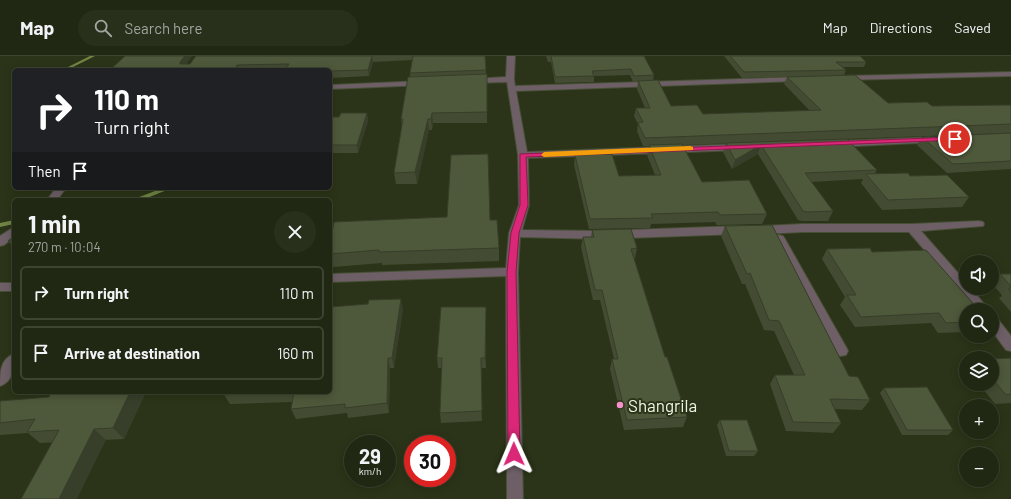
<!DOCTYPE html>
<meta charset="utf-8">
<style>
body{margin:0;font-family:Barlow,sans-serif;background:#282f1b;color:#f1f3f6;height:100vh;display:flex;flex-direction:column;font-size:15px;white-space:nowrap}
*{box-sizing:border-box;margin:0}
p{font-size:13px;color:#a2a59f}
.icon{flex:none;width:22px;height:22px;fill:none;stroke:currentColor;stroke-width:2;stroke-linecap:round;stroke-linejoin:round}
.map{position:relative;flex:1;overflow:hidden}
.panel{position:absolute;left:12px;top:142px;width:320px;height:196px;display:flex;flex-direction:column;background:#202712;border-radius:6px;box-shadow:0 2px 10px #0003,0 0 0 1px #3d4432}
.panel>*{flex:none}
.top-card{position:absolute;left:12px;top:12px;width:320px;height:122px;border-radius:6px;box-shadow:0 2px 10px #0003,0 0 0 1px #3d4432;background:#202124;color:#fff;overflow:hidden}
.buttons{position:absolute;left:959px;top:199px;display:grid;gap:8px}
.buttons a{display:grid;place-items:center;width:40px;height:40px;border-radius:50%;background:#202712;box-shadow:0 2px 10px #0003,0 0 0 1px #3d4432;font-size:20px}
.speed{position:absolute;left:344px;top:379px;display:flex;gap:8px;font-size:20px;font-weight:700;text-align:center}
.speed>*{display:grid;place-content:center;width:52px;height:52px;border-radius:50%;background:#202712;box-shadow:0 2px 10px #0003,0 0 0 1px #3d4432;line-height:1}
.speed small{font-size:10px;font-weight:400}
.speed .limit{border:6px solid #d22;background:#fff;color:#111}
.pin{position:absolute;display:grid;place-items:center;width:34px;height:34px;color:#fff;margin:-17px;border:2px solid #fff;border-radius:50%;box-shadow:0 1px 4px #0007}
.me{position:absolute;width:44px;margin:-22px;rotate:359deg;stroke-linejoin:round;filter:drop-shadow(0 0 3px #0008)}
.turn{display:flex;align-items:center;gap:14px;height:84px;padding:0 16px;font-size:18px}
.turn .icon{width:52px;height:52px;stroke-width:2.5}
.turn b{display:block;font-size:28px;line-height:34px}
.then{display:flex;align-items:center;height:38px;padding:0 16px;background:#0003;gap:8px;font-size:15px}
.round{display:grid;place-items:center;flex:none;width:42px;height:42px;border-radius:21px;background:#282f1b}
.head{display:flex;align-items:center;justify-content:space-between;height:68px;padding:0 16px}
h1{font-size:24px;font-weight:700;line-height:30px}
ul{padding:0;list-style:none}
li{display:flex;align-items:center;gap:12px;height:54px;margin:0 8px 6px;padding:0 8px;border:2px solid #3d4432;border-radius:6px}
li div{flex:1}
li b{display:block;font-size:15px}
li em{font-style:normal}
header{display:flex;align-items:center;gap:24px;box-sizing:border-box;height:56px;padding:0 20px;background:#202712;border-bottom:1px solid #3d4432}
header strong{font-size:19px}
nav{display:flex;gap:22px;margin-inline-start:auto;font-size:14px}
.search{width:280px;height:36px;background:#282f1b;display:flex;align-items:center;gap:10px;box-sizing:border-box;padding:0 14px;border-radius:22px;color:#a2a59f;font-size:15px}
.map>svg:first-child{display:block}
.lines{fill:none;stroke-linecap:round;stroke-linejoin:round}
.stream{fill:#708443;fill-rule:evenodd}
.street-casing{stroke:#464f35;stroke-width:2}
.street{fill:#6e5f67;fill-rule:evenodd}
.wall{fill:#434c32}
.shaded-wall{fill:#373e29}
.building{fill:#4e583a;stroke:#373e29}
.route{fill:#db2777;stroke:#8e194d}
.slow{fill:#f59e0b}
.poi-dot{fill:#f790cd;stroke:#2b3418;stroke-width:1.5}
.labels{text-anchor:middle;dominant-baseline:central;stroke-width:4;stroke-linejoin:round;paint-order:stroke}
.near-poi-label{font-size:17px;fill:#eff5e4;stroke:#2b3418;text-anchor:start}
</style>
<header>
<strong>Map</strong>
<div class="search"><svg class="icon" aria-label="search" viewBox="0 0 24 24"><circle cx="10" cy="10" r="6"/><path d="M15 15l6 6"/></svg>Search here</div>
<nav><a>Map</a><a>Directions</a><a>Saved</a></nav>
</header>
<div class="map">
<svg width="1011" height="443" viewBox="0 0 1011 443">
<rect width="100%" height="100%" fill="#2b3418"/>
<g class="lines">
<g class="stream">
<polygon points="90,0 95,0 67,14 62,14"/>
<polygon points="163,132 172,132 142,144 133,144 134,143"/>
<polygon points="14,164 14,168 0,171 0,167"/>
</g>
<defs>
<g id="street">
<polygon points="507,0 515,0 514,23 515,30 801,21 805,23 801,25 516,35 527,96 741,88 746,91 741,94 528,102 529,149 522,174 600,175 739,170 743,171 744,174 743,177 739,178 600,183 520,181 518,216 523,443 507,443 506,220 330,226 330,218 506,212 509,177 519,149 518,99 507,26 471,27 467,25 471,23 506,21"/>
<polygon points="1011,16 1011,20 843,24 839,22 843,20"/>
<polygon points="423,25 427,27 426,29 330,33 330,29"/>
<polygon points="935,81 940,84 938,86 836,91 831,88 836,85"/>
<polygon points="56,132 66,132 57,144 47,144"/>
<polygon points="979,165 983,166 984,168 983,170 921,175 966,226 966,232 971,232 989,254 976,254 909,176 803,176 760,178 756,177 755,174 756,171 760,170 803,168 912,168"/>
<polygon points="14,171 14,181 4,189 0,190 0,180"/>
<polygon points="779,179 783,180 785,183 846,291 848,295 846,299 841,300 836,299 773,183 775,180"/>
<rect x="0" y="227" width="14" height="8"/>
<polygon points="992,260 997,262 1011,280 1011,295 1006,294 992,275"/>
<path d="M14,298c0,13 0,27 -14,32 0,-13 0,-27 14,-32z"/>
</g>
</defs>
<use href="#street" class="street-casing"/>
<use href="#street" class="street"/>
</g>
<g class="wall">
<polygon points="125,0 192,0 186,8 190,8 196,0 485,0 486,18 487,28 487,67 433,67 432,74 429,74 417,128 396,128 394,117 402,70 401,63 410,21 410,17 412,4 373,6 369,20 330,22 330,14 110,14"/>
<polygon points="546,0 644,0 654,19 653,24 671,50 703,58 810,55 784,28 787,21 742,22 724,0 860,0 866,6 864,11 843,11 846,14 844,19 888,47 932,50 1011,49 1011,77 683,89 702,126 767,158 762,168 717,169 715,166 651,168 650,172 589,173 574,109 575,99 619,120 655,119 647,99 649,90 643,90 637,75 638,68 634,60 636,52 645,52 637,33 638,26 633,26 630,19 594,20 594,26 555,27 551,6 548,6"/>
<polygon points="367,57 368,65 358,97 330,97 330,61 339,61"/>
<polygon points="1011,77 1011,113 947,117 917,89 922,81"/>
<polygon points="847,83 877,114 875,117 910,120 969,141 962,151 882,154 861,127 863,123 811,126 833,155 828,165 802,165 798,164 758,98 732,113 723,96 726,87"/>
<polygon points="490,164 499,192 499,205 382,209 382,207 333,211 332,209 330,209 330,176"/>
<polygon points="725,170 849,320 870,344 862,354 834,353 841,367 833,377 786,375 770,328 775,319 794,319 774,275 764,274 745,228 742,228 721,180"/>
<polygon points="592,174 637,192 635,202 634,202 665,301 687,361 683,371 624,374 610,313 612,303 614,303 600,244 593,244 581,191 583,181 591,181"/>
<polygon points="14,180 14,192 8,185"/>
<polygon points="827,193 872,196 966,254 966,276 938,277 931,267 855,271 840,249 845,241 822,203"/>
<polygon points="1000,218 1011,218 1011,256 999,242 1002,240 1001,238 992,228 992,227"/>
<polygon points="486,251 486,312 481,312 482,365 441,367 440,357 442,312 438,312 437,302"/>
<polygon points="403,253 394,312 390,312 389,357 348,362 347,357 296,363 291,353 293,346 230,348 224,339"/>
<polygon points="1011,302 1011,347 995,348 979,328 992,328 992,303"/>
<polygon points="884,332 953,374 948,379 902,379 880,337"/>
<polygon points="146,336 124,383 40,387 28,377 0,379 0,345"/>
<polygon points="720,364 758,395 754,400 726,400 717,369"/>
</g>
<g class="shaded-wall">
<polygon points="185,0 192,0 183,13 180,8 180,6"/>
<polygon points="372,0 373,6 369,20 368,14"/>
<polygon points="237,9 239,14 235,14"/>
<polygon points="367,57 368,65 358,97 357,89"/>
<polygon points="432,57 433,67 432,74 431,63"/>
<polygon points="428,63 429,74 417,128 415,116"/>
<polygon points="761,89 758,98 732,113 735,104"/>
<polygon points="401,243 403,253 394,312 392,302"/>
<polygon points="486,251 486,312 485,302"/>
<polygon points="388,302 390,312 389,357 387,347"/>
<polygon points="481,302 481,312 482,365 482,355"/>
<polygon points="130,336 146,336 124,383 113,372"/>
<polygon points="94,373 106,384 77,443 59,443"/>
</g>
<g class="building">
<polygon points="125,0 185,0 180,6 180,8 190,8 196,0 372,0 368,14 330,15 330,14 285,14 289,8 237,9 235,14 110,14"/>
<polygon points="413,0 485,0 486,14 410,17"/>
<polygon points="551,0 644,0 654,19 634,20 631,13 592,15 594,20 555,21"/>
<polygon points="730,0 860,0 866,6 836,6 846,14 744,16"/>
<polygon points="487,18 487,56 432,57 431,63 428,63 415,116 394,117 403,63 401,63 408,21"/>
<polygon points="855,19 888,47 927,46 932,50 1011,49 1011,68 645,82 638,67 643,66 636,52 650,52 638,25 658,24 671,50 697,49 703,58 821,54 787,21"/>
<polygon points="341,57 367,57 357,89 330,89 330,61 339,61"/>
<polygon points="1011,77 1011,105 953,108 922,81"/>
<polygon points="847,83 877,114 805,117 833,155 807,156 803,155 761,89 735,104 726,87"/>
<polygon points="682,88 702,126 749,124 767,158 720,159 718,156 651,158 653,162 590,163 575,99 612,98 619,120 661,119 649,89"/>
<polygon points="488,98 490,164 497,164 499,192 379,196 379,194 330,198 330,176 332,176 334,166 447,161 451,99"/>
<polygon points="908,117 910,120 947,119 969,141 888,144 866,118"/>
<polygon points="772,169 849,320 858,321 870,344 830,343 841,367 793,366 775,319 805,319 779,265 769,264 750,217 747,218 725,170"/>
<polygon points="631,173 637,192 631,193 665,301 667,301 687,361 627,364 612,303 618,303 602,234 595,234 583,181 594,181 592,174"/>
<polygon points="14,180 14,185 8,185"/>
<polygon points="870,192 872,196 926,194 979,254 966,254 966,266 946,267 939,257 861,261 847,239 856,239 827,193"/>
<polygon points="1000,218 1011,218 1011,237 1008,233 1010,233 1010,229"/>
<polygon points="401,243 392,302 388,302 387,347 345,352 345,348 291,353 294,336 224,339 225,336 330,336 330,251 368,248 369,244"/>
<polygon points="441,251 486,251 485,302 481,302 482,355 440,357 442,302 437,302"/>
<polygon points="1011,302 1011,338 1006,339 992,322 992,303"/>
<polygon points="927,331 953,374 907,374 884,332"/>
<polygon points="51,336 130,336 113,372 94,373 59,443 21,443 59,374 27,376 35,363 0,367 0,345 49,341"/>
<polygon points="720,364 747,364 758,395 729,395"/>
</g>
<polygon class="route" points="955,81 958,83 957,84 526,101 528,149 519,177 516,216 520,398 519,402 514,403 510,402 508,398 507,216 511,177 520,149 520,98"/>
<polygon class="slow" points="690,90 693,91 693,94 544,101 541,99 544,96"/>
<circle class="poi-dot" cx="620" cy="349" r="4"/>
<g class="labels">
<g class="near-poi-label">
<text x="628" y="349">Shangrila</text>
</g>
</g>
</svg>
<div class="buttons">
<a><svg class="icon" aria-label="sound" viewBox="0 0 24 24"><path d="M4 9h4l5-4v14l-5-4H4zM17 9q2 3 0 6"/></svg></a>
<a><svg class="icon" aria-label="search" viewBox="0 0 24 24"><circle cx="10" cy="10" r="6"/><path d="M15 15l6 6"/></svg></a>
<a><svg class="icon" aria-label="layers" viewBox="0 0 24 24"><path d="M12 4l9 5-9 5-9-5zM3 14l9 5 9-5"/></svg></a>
<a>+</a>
<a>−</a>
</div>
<div class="speed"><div>29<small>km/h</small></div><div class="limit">30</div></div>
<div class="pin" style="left:955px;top:83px;background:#d93025"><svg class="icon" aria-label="arrive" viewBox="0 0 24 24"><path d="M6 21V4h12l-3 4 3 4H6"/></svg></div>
<svg class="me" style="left:514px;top:398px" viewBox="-20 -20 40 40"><path d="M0-17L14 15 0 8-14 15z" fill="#db2777" stroke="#fff" stroke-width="4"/></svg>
<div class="top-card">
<div class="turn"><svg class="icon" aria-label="right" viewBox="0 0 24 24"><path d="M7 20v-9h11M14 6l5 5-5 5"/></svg><div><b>110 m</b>Turn right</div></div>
<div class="then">Then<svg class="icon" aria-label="arrive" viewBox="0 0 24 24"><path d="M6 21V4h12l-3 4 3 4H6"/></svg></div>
</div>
<section class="panel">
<div class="head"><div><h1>1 min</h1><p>270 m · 10:04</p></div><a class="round"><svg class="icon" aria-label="close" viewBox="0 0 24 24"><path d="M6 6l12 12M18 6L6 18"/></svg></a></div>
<ul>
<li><svg class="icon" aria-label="right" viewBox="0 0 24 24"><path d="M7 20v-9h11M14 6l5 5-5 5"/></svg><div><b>Turn right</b></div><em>110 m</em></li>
<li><svg class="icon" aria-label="arrive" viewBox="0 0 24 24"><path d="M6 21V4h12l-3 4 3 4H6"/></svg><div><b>Arrive at destination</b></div><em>160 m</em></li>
</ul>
</section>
</div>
